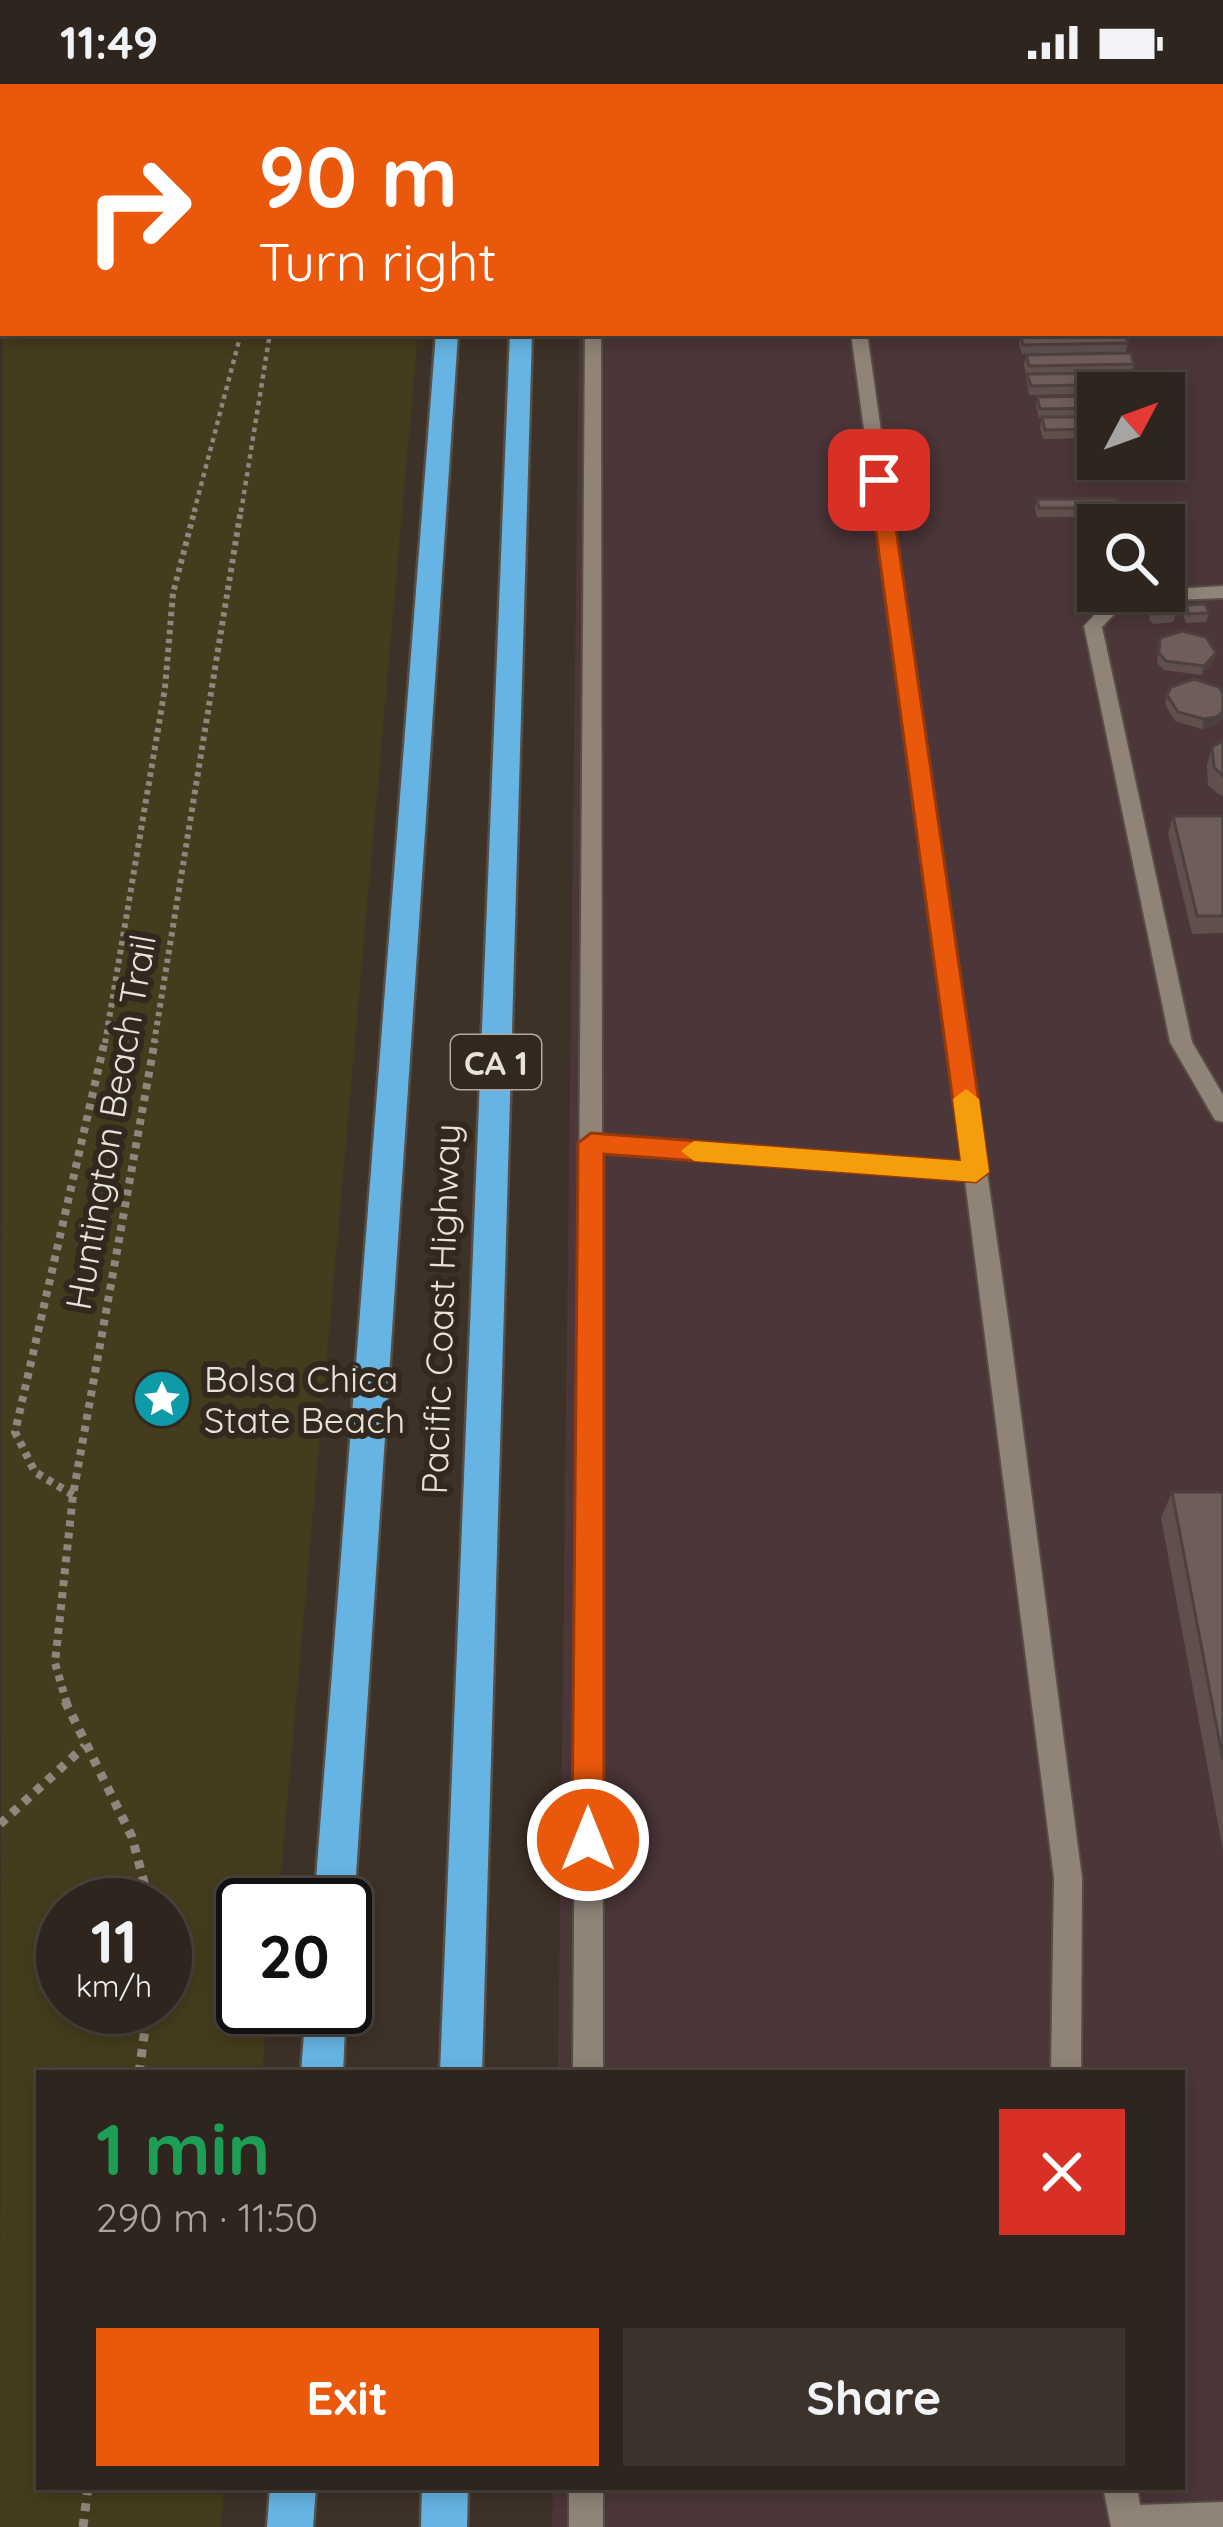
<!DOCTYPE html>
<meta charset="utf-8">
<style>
body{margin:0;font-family:Quicksand,sans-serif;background:#3a322b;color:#f1f3f6;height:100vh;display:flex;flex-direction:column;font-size:45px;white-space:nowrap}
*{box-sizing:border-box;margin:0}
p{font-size:39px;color:#a7a5a4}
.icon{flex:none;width:66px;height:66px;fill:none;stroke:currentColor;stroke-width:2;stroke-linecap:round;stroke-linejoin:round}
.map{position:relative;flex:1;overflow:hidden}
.side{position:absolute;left:36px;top:1986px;width:1149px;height:420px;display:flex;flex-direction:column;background:#2e261e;border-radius:0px;box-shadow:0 6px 18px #0003,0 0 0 3px #49433c}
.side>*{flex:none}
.guide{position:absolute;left:0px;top:0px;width:1224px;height:252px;box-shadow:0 6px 18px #0003,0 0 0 3px #49433c;background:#ea580c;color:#fff;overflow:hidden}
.needle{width:78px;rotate:49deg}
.tools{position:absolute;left:1077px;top:288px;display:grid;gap:24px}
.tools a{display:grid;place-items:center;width:108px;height:108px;border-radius:0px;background:#2e261e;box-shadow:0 6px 18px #0003,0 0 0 3px #49433c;font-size:60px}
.speed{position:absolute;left:36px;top:1794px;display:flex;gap:24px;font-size:60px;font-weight:700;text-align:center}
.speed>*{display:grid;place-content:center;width:156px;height:156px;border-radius:50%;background:#2e261e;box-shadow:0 6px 18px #0003,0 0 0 3px #49433c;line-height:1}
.speed small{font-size:30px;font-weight:400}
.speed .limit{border:6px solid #111;border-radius:18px;background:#fff;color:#111}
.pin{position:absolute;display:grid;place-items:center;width:102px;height:102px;color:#fff;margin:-51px;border-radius:24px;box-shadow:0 6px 18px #0006}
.me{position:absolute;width:132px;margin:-66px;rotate:0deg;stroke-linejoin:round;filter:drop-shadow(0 0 9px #0008)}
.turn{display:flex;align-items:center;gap:42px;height:252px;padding:0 60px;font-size:54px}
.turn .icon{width:156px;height:156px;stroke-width:2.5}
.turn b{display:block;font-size:84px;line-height:102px}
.round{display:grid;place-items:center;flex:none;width:126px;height:126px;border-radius:0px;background:#3a322b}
.summary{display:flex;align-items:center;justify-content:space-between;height:204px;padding:0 60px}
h1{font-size:72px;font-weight:700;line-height:90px;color:#1e9e55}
.action{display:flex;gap:24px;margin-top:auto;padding:24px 60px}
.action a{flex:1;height:138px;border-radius:0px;background:#ea580c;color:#fff;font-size:48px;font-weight:700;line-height:138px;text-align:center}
.action a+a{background:#3a322b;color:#f1f3f6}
.status{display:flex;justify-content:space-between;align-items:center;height:84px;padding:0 60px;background:#2e261e;direction:ltr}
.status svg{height:33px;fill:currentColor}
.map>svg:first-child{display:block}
.industrial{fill:#4b3639;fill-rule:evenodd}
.sand{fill:#443c1c;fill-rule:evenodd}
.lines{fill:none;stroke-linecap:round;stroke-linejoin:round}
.service-casing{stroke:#574e45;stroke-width:4}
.trunk-casing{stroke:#574e45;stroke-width:5}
.path-far3{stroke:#8f867d;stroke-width:4.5;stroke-dasharray:4.5 4.5;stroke-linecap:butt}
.path-far2{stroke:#8f867d;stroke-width:6;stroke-dasharray:4.5 4.5;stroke-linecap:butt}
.path-far1{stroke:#8f867d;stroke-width:8;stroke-dasharray:6 6;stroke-linecap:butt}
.path{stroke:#8f867d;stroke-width:9;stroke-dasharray:8 8;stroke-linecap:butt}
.service{fill:#908478;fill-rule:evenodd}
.trunk{fill:#66b4e4;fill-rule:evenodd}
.wall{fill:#5f504e}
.shaded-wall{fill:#4d4140}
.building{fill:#6e5d5b;stroke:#4d4140;stroke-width:3}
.route{fill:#ea580c;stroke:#983908;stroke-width:3}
.slow{fill:#f59e0b}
.labels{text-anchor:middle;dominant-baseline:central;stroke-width:12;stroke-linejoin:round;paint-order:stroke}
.shield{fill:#33281e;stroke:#b2aaa2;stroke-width:3}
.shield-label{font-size:33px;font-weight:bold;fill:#e9e2db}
.street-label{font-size:36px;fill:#e9e2db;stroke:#33281e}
.poi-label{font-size:36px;fill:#e9e2db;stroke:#33281e;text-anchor:start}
</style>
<div class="status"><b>11:49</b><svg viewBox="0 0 49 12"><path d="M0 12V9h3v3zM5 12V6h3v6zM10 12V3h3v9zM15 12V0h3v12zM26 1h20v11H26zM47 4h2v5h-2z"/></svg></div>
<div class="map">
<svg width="1223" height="2443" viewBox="0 0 1223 2443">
<rect width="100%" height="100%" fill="#3d3228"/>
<path class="industrial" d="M579,0h644v2443h-671l1,-40h629v-414h-624l21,-1740h642v-246zM1098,309h66v66h-66zM1098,441h66v66h-66z"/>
<path class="sand" d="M3,159v90h415l-140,1572h-35v102h25l-6,66h-223v414h185l-3,40h-221zM63,1821h102v102h-102z"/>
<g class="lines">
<defs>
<g id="service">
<rect x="587" y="0" width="14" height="3"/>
<polygon points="825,0 839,0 840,3 826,3"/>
<polygon points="1058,0 1072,0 1073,3 1059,3"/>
<polygon points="1221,123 1223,124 1223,137 1221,136"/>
<polygon points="585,249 601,249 602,1051 963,1078 851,249 867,249 1012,1262 1082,1794 1081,1989 1051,1989 1054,1794 965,1096 602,1069 603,1989 573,1989"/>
<polygon points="1223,502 1223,514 1126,518 1102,543 1192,958 1223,1011 1223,1038 1215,1036 1170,958 1084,542 1115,509"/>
<rect x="569" y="2403" width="34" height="40"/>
<polygon points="1103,2403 1137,2403 1140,2421 1223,2418 1223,2443 1111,2443"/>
</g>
<g id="trunk">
<rect x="455" y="0" width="20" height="3"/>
<rect x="520" y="0" width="20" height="3"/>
<polygon points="436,249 458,249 354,1821 345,1836 345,1821 314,1821"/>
<polygon points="510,249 532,249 482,1989 440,1989"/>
<polygon points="345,1920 346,1923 343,1989 301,1989 306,1923"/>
<polygon points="270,2403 316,2403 313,2443 267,2443"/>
<polygon points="422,2403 468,2403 467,2443 421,2443"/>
</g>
</defs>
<use href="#service" class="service-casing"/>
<use href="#trunk" class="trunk-casing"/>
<g class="path-far3">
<polyline points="194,428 241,249"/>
<polyline points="241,428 270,249"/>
</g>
<g class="path-far2">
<polyline points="105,959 165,604 173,509 195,425"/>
<polyline points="154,959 241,425"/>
</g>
<g class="path-far1">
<polyline points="73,1411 35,1388 15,1348 105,956"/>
<polyline points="67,1620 55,1579 73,1411 155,956"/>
</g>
<g class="path">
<polyline points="65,1617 132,1753 150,1821"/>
<polyline points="0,1740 85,1662"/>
<polyline points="139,1989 148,1923"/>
<polyline points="83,2443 88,2403"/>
</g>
<use href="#service" class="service"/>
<use href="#trunk" class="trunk"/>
</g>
<g class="wall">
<polygon points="1020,250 1128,259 1126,268 1022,270 1019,259"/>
<polygon points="1026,271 1134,280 1132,289 1137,300 1135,309 1029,311 1024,280"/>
<polygon points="1098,312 1098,354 1043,355 1040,343 1042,334 1039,334 1036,322 1037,313"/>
<polygon points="1037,415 1118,424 1116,433 1037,433 1035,424"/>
<polygon points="1186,521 1209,529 1206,538 1186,539 1183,530"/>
<polygon points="1151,526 1176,529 1173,538 1153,540 1149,535"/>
<polygon points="1160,554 1216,569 1213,578 1201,591 1164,586 1157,579"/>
<polygon points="1223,609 1223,633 1214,642 1202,645 1175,637 1165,620 1167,611"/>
<polygon points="1223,657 1223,712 1218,710 1208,701 1207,681 1212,663"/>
<polygon points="1173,732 1223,732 1223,849 1192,850 1168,750"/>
<polygon points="1172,1408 1223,1408 1223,1766 1161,1434"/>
</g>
<g class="shaded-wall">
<polygon points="1216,569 1213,578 1201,591 1204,582"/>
<polygon points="1223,627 1223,633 1214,642 1202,645 1204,635"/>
</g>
<g class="building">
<polygon points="976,0 1025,0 1026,3 977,3"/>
<polygon points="1125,249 1128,259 1023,261 1020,250"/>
<polygon points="1131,269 1134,280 1029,282 1026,271"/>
<polygon points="1133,289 1137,300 1031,302 1027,290"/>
<polygon points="1098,312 1098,324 1040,325 1037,313"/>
<polygon points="1042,333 1098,333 1098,345 1045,346"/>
<polygon points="1037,415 1116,415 1118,424 1039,424"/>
<polygon points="1156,518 1171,519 1176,529 1155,530 1151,526"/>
<polygon points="1205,520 1209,529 1189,530 1186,521"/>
<polygon points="1182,547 1206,553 1216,569 1204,582 1166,577 1159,569 1160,554"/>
<polygon points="1194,595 1219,603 1223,609 1223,627 1217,633 1204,635 1178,628 1167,611 1171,603"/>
<polygon points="1223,657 1223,692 1214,683 1212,663"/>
<polygon points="1173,732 1223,732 1223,832 1197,832"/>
<polygon points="1172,1408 1223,1408 1223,1676"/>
</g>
<polygon class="route" points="879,390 889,396 989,1088 976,1098 604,1070 604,1756 600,1767 588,1772 577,1767 572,1756 578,1059 591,1049 961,1077 869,396"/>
<polygon class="slow" points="966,1005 979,1015 989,1088 976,1098 694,1077 681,1067 694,1057 961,1077 953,1015"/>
<defs>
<symbol id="sight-disc" viewBox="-11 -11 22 22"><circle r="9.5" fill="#0f9aa8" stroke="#33281e"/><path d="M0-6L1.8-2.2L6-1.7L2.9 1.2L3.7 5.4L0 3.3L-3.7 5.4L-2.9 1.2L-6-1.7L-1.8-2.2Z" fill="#fff"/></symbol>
</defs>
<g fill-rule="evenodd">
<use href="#sight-disc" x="129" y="1282" width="66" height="66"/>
</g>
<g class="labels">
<rect class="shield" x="451" y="951" width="90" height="54" rx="9"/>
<g class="shield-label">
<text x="496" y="978">CA 1</text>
</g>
<g class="street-label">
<text transform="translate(110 1038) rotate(-80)">Huntington Beach Trail</text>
<text transform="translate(440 1225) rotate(-88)">Pacific Coast Highway</text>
</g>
<g class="poi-label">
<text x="204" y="1294">Bolsa Chica<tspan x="204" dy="41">State Beach</tspan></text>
</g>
</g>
</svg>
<div class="tools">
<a><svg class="needle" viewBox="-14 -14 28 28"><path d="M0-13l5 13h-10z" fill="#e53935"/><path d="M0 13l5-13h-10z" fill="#a7a5a4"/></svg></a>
<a><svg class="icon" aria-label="search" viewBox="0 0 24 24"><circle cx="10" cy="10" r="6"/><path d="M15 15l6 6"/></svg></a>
</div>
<div class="speed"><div>11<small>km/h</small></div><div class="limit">20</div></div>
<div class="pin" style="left:879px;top:396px;background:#d93025"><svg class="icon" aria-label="arrive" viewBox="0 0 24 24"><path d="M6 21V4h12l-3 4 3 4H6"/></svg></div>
<svg class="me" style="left:588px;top:1756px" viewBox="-20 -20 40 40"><circle r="17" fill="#ea580c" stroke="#fff" stroke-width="3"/><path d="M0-11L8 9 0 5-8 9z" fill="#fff"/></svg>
<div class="guide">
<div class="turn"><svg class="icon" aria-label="right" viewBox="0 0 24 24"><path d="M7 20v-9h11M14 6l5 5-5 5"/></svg><div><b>90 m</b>Turn right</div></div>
</div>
<section class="side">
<div class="summary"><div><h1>1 min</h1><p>290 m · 11:50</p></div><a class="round" style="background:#d93025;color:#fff"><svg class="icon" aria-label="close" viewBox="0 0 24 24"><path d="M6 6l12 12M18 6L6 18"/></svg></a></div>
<div class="action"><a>Exit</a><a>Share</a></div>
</section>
</div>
